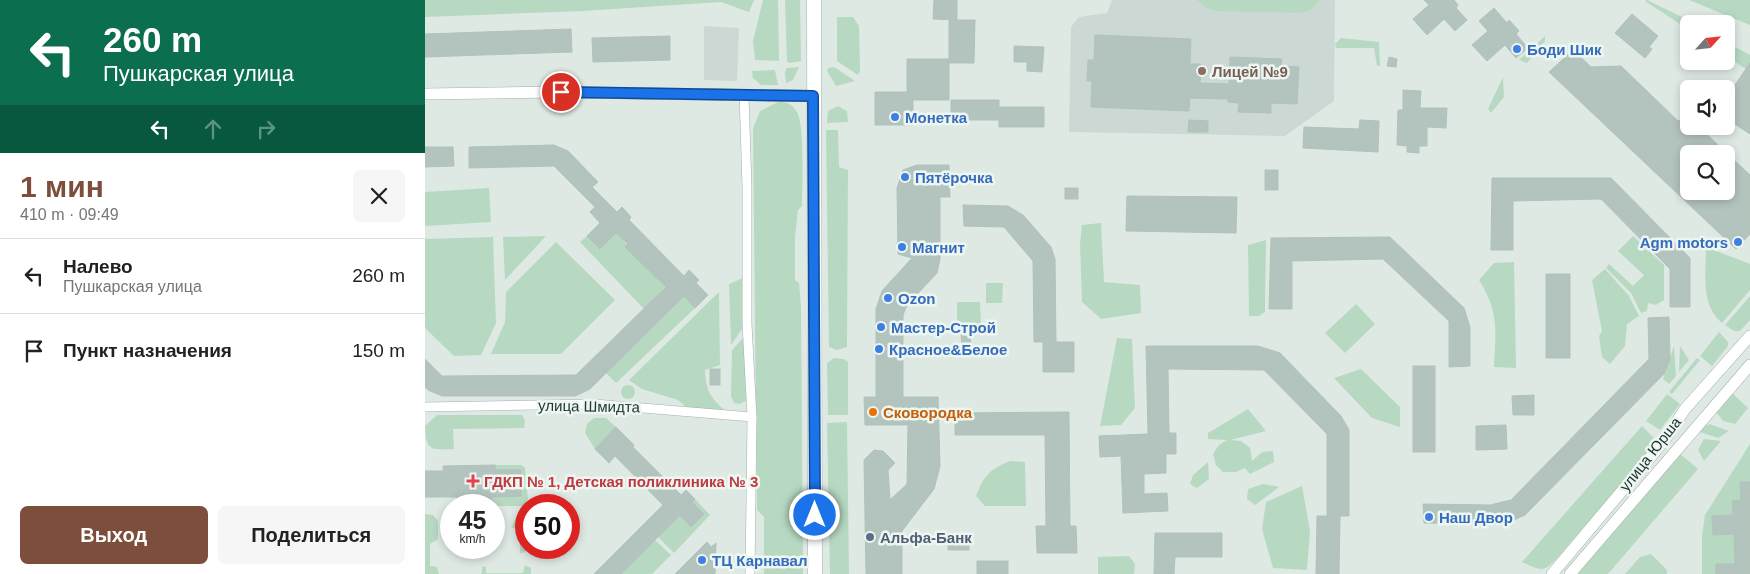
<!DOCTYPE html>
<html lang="ru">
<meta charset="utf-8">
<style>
body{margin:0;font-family:Helvetica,sans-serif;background:#f6f6f6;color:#222;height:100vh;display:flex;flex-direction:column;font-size:19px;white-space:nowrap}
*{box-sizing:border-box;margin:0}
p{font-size:16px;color:#767676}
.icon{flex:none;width:28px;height:28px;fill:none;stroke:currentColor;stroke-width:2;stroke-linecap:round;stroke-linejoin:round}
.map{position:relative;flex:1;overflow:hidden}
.details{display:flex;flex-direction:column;background:#fff;width:425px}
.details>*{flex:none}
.guide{background:#0b6e4f;color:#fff;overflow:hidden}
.needle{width:32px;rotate:63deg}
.controls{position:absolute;left:1255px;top:15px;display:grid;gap:10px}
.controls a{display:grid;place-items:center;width:55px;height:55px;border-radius:8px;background:#fff;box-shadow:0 2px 8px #0003;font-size:25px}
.speed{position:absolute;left:15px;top:494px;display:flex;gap:10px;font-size:25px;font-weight:700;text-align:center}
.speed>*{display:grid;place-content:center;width:65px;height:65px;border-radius:50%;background:#fff;box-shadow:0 2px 8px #0003;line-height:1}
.speed small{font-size:12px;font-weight:400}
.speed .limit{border:8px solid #d22;background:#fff;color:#111}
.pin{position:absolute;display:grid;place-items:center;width:42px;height:42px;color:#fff;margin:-21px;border:2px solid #fff;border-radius:50%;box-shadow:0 1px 5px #0007}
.me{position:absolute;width:55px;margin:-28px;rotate:0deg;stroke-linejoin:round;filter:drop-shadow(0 0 4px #0008)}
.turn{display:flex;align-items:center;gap:18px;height:105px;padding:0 20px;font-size:22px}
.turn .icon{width:65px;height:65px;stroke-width:2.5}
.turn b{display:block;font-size:35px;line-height:42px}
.lanes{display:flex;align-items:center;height:48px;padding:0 20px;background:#0003;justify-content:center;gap:25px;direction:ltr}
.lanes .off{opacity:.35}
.round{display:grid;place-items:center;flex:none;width:52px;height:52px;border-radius:8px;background:#f6f6f6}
.head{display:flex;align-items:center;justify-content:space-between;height:85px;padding:0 20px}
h1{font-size:30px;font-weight:600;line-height:38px;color:#7c4e3b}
.primary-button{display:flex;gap:10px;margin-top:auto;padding:10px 20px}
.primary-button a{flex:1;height:58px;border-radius:8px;background:#7c4e3b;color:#fff;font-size:20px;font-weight:600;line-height:58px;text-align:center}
.primary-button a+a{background:#f6f6f6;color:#222}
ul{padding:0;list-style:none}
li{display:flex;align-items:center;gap:15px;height:75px;padding:0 20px;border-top:1px solid #e0e0e0}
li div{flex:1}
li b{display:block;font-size:19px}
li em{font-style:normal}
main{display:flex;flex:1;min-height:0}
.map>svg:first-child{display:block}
.built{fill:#ccd8d3}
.green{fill:#b7d9c2}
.building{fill:#b3c3bd;stroke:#b1c2bb;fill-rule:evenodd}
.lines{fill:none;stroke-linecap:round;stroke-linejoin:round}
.minor-casing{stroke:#a1b0ab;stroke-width:10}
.tertiary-casing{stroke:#a1b0ab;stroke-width:12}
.secondary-casing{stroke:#9eb4ad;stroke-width:15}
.minor{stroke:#fff;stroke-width:9}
.tertiary{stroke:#fff;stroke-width:11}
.secondary{stroke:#fff;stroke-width:14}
.route-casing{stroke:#114b97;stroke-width:12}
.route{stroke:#1a73e8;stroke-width:9}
.shop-dot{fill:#3f7fe0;stroke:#eef6f2;stroke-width:2}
.education-dot{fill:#8d6e63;stroke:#eef6f2;stroke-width:2}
.food-dot{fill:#e8710a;stroke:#eef6f2;stroke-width:2}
.health-dot{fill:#e0444e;stroke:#eef6f2;stroke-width:2}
.service-dot{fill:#5c6f8a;stroke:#eef6f2;stroke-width:2}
.labels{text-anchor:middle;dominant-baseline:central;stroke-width:5;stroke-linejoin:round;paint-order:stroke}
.shop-label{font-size:15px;font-weight:bold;fill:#366cbe;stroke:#eef6f2;text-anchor:start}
.education-label{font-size:15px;font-weight:bold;fill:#785e54;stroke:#eef6f2;text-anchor:start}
.street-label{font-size:15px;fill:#203732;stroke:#eef6f2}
.food-label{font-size:15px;font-weight:bold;fill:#c56008;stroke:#eef6f2;text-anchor:start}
.health-label{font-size:15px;font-weight:bold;fill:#be3a42;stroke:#eef6f2;text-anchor:start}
.service-label{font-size:15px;font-weight:bold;fill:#4e5e75;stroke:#eef6f2;text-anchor:start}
</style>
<main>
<section class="details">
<div class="guide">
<div class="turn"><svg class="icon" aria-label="left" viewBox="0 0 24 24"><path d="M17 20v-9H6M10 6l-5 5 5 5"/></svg><div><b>260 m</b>Пушкарская улица</div></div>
<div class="lanes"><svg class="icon" aria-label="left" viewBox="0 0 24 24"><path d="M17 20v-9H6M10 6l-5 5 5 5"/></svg><svg class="icon off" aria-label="ahead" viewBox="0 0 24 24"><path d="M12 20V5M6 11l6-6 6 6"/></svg><svg class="icon off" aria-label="right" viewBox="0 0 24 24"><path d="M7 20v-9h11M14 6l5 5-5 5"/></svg></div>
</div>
<div class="head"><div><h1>1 мин</h1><p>410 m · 09:49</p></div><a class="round"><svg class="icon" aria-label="close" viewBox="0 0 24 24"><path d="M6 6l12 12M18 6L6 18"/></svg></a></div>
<ul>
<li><svg class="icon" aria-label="left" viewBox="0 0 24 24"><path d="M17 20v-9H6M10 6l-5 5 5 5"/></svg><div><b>Налево</b><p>Пушкарская улица</p></div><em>260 m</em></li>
<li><svg class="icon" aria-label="arrive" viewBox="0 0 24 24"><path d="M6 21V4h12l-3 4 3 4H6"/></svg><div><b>Пункт назначения</b></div><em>150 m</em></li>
</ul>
<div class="primary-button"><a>Выход</a><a>Поделиться</a></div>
</section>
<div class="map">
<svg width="1325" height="574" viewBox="0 0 1325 574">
<rect width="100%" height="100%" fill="#dee9e4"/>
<g class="built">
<polygon points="687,0 910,0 909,101 860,136 644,132 646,27 654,17 682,13"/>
<polygon points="279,26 314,28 312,81 279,80"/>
</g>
<g class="green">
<polygon points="0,0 329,0 324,12 296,2 158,11 0,17"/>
<polygon points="338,0 353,0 354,61 330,60 328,41"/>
<polygon points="360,0 375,0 376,61 364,63 362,61"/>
<path d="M772,0h122c-5,9 -11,12 -21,13l-82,-2 -8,-2z"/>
<polygon points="1222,0 1257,17 1259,21 1265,24 1264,30 1220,1"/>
<polygon points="1264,0 1325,0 1325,25"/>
<polygon points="412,17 428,17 434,26 435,71 433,75 412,61"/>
<polygon points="1120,36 1120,41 1102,63 1094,60"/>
<polygon points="916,38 954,42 955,66 952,66 949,48 911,48 910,44"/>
<polygon points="1301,42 1325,55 1325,63 1321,69 1301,56"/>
<polygon points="374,67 368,80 361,83 360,72 362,68"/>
<polygon points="409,67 430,81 411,86 402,71 403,68"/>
<polygon points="350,70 353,85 336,85 328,78 327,71"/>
<polygon points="1078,77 1079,97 1066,113 1063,109"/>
<path d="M353,102c8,-1 15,3 19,10 8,14 5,75 5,94l-4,4 -3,26v44l4,3 2,25 2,266h-39v-57l-7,-7 -4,-381 7,-18z"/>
<polygon points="413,106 422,111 423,122 402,123 403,111"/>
<polygon points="401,130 413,130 414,167 423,170 422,347 412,350 404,347"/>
<polygon points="64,188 66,222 0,226 0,192"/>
<polygon points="676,223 679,282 715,285 716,313 676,319 657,302 655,243 657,225"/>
<polygon points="191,233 242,285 219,309 155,242 162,236 175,249"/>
<polygon points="121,236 80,280 78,237"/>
<polygon points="1208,236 1239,265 1239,300 1231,305 1223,303 1222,311 1216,313 1206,293 1181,268 1184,264 1208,286 1219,275 1193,251"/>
<polygon points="68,237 71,323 56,355 29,356 0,328 0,239"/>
<polygon points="841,240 840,312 834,316 824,316 823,245"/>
<polygon points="131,242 190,300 136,354 66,354 80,322 81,292"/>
<path d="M1281,247l44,17v26l-28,33c-22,-19 -16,-49 -16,-76z"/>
<path d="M1089,262l2,106 -22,-1c2,-36 5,-55 -15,-87l15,-17z"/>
<polygon points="1180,269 1204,296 1214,316 1202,324 1200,346 1185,364 1177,357 1174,336 1177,331 1167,280"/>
<polygon points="318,278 319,326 306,345 304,284"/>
<polygon points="561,283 578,283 577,303 561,303"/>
<path d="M294,292l1,73 -15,5c1,22 5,26 20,41l-39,-4 -8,-7 -36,-11 -13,-9z"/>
<polygon points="259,296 270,308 191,383 181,373"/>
<polygon points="1325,296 1325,320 1315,331 1309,331 1300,325"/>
<polygon points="532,302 555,302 556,325 532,325"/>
<polygon points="931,304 950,324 920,353 900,333"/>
<polygon points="1294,332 1303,342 1303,346 1287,366 1275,356"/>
<polygon points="319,337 321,401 314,404 309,403 306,396 307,350"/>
<polygon points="692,338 707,339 710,408 696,425 675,426"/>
<polygon points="1249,346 1251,376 1244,384 1238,379"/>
<polygon points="1255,346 1264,360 1254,372"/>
<polygon points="409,358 419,359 423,362 423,415 403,415 402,363"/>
<polygon points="1272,358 1275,360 1247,394 1244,392"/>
<polygon points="936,369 975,407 975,427 947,418 909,378"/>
<circle cx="203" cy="392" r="7"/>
<polygon points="1307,393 1323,408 1310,424 1298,421 1291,412"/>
<polygon points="1242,394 1255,404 1235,430 1221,421"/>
<polygon points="823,409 841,431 805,440 816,441 825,448 827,461 837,452 848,451 849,462 825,474 820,468 811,472 798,472 791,465 788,454 794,445 802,440 783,439 783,433"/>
<path d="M12,415h85l3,5 -1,8 -71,1 1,20c-24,1 -28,2 -29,-23z"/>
<polygon points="169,418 181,418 191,427 170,449 160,433 162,424"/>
<polygon points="422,422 424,574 405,574 402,423"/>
<polygon points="1285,424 1287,425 1304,431 1293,438 1275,432 1278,427"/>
<path d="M1217,426l11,11 2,7 -96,112c-15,17 -17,15 -37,6z"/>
<polygon points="1279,439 1296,441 1279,461 1273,450"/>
<polygon points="1325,444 1325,482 1316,500 1307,501 1308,515 1287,516 1288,535 1309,534 1310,564 1291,564 1291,574 1277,574 1277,536 1280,515"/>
<polygon points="1254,453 1273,469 1183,574 1153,574"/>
<path d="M585,461l15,1 1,44h-41l-9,-10c8,-21 14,-27 34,-35z"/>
<polygon points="783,462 784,479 772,488 765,484 768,475"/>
<polygon points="70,465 97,465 100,468 103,500 99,506 72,506 72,546 68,551 53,551 53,548 69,548 69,505 66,505 66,492 96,496 96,470 71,470"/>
<polygon points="838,484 854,487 830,505 822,499 823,489"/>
<polygon points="877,486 885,531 882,570 848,568 837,529 841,502"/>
<polygon points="270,499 285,515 249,553 233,537 255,515 267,526 279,514 267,502"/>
<polygon points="0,514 8,515 13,521 13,539 5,544 5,566 12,567 14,574 0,574"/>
<polygon points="92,517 101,518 101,548 105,548 100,552 95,553 95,531 86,527"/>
<polygon points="230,540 246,555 227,574 196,574"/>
<polygon points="1226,554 1242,570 1242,574 1200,574 1215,557"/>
<polygon points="704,556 710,564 709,574 673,574 673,557"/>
<polygon points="100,565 106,568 106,574 56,574 58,566 61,567 61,573 98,573"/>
</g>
<g class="building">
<polygon points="509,0 532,0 532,20 508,19"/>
<polygon points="999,0 1029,0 1033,5 1031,8 1042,20 1030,31 1019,19 1002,35 988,19 1004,5"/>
<polygon points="1069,8 1082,23 1084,20 1094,31 1091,34 1103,48 1091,58 1080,45 1062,61 1047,45 1063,31 1054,21"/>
<polygon points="1207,14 1233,36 1224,47 1227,49 1220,58 1190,33"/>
<polygon points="524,20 550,20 549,63 524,63 524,100 488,100 488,125 450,125 450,92 482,92 482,59 524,59"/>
<polygon points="146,29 147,52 0,57 0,34"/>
<polygon points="670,35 766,39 765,64 776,64 775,83 804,84 805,57 857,59 856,66 874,67 872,104 846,103 846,113 813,112 814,103 803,102 803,99 765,98 764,111 666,107 667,81 662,81 663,60 669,60"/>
<polygon points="245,36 245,60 168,62 167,38"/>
<polygon points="589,46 619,47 617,72 602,71 602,62 589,62"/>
<path d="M1148,50l18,17 30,-1 57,55 11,-4v9h9l52,49v59l-14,15 -187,-177zM1264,154h37v37h-37z"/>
<polygon points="964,57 972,59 971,67 962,66"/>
<polygon points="1325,63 1325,134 1301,118 1301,98"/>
<polygon points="978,90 996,91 995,108 1022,108 1021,128 1002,127 1002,146 994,146 994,153 982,152 982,146 972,145 973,110 978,110"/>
<polygon points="526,100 574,100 574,107 619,107 619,127 574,127 574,120 526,120"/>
<polygon points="764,120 783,121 783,132 763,132"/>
<polygon points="935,120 954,121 953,152 878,148 879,127 934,129"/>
<polygon points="129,145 143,151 173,182 167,187 192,212 197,207 206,217 204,220 259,276 264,270 274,280 271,283 283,295 270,308 259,296 165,389 150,396 17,396 3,390 0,387 0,359 17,376 151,375 241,287 200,247 203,244 191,233 175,249 162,236 175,223 165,212 170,207 129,166 44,168 44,147"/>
<polygon points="0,147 28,147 29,166 0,167"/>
<polygon points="492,165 524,165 525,197 515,197 515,259 512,273 482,305 478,315 478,397 513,397 515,466 509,489 477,531 477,574 441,574 439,460 449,450 458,451 470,463 463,470 465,500 482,484 483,425 440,425 439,397 451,397 451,309 457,291 487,258 473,254 472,188 478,170"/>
<rect x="840" y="170" width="13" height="20"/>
<polygon points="1067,178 1186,178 1265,258 1265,307 1245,307 1245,269 1176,199 1088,201 1088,250 1066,250"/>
<rect x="640" y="188" width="13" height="11"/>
<polygon points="702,196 812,197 811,233 701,231"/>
<polygon points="538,205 583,206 598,215 626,247 630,259 631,342 649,342 649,372 618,372 618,342 609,342 608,261 579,227 539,226"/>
<polygon points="965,237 1039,308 1045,327 1045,366 1024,367 1024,321 958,259 867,261 867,309 844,309 846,238"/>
<rect x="1121" y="274" width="24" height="84"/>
<polygon points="1244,317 1245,359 1239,374 1100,515 1080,524 999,523 998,504 1065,505 1086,500 1224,359 1223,318"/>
<polygon points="536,333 545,333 546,349 537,349"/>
<polygon points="721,346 833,346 855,353 916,416 924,430 924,516 915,516 914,574 891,574 892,516 902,516 902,434 839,370 743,369 744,433 751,433 751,454 741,454 741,473 719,474 719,494 742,493 743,511 698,513 696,456 675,457 674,436 723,434"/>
<rect x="988" y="366" width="22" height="86"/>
<rect x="285" y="369" width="10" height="16"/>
<polygon points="1109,395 1109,415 1088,415 1087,396"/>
<polygon points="644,412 645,526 651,526 652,553 612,553 611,526 621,526 620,435 530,435 530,413"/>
<polygon points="1081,425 1082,449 1051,450 1051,426"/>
<polygon points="191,427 209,445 208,447 256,495 261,490 270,499 267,502 279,514 266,527 255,515 196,574 169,574 238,505 190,456 184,463 170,449"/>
<polygon points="70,465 71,470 96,470 96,496 66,497 66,505 32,505 32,497 0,497 0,471 18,471 18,466"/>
<polygon points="1315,482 1325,482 1325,574 1291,574 1291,564 1310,564 1309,534 1288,535 1287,516 1308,515 1307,501 1316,500"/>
<polygon points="730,533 797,533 797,557 750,557 749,574 729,574"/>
<polygon points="544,539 544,550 523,550 523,540"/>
<polygon points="282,542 286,547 291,543 290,574 250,574"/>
<rect x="552" y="561" width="31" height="13"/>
</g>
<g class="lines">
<defs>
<g id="minor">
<polyline points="319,95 322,187 322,324 327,417 325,574"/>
<polyline points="0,407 169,404 327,417"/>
</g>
<g id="tertiary">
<polyline points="0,94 126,92 388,96"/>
<polyline points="1127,574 1239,441 1260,409 1325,336"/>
<polyline points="1145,574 1325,365"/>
</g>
<polyline id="secondary" points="389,0 390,574"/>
</defs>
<use href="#minor" class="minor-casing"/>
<use href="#tertiary" class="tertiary-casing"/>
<use href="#secondary" class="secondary-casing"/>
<use href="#minor" class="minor"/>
<use href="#tertiary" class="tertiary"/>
<use href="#secondary" class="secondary"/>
</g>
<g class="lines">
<defs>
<polyline id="route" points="136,92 388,96 390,515"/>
</defs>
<use href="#route" class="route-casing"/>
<use href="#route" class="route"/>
</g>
<g class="shop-dot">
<circle cx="1092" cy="49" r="5"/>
<circle cx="470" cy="117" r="5"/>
<circle cx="480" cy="177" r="5"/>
<circle cx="1313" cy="242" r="5"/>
<circle cx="477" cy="247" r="5"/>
<circle cx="463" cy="298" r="5"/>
<circle cx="456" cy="327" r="5"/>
<circle cx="454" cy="349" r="5"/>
<circle cx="1004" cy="517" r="5"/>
<circle cx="277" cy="560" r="5"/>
</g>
<circle class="education-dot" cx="777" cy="71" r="5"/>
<circle class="food-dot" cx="448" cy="412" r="5"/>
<path class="health-dot" d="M45.5 473.5h5v5h5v5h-5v5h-5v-5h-5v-5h5z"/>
<circle class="service-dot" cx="445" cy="537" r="5"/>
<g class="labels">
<g class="shop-label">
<text x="1102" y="49">Боди Шик</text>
<text x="480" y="117">Монетка</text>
<text x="490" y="177">Пятёрочка</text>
<text x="1303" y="242" text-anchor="end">Agm motors</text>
<text x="487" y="247">Магнит</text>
<text x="473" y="298">Ozon</text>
<text x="466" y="327">Мастер-Строй</text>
<text x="464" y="349">Красное&amp;Белое</text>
<text x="1014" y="517">Наш Двор</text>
<text x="287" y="560">ТЦ Карнавал</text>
</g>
<g class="education-label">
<text x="787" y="71">Лицей №9</text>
</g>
<g class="street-label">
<text transform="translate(164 406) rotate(1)">улица Шмидта</text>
<text transform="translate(1225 454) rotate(-52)">улица Юрша</text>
</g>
<g class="food-label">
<text x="458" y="412">Сковородка</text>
</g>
<g class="health-label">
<text x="59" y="481">ГДКП № 1, Детская поликлиника № 3</text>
</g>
<g class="service-label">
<text x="455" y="537">Альфа-Банк</text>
</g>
</g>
</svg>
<div class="controls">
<a><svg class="needle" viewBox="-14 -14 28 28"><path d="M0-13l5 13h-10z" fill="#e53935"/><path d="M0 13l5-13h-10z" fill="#767676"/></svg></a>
<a><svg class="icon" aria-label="sound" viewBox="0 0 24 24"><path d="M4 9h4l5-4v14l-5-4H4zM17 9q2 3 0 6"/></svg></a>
<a><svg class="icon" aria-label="search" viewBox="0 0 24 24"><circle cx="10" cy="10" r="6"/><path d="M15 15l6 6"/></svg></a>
</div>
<div class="speed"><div>45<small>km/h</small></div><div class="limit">50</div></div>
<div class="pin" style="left:136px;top:92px;background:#d93025"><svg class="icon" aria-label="arrive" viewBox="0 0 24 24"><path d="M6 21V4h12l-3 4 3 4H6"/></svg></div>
<svg class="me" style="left:390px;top:515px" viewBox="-20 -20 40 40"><circle r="17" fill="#1a73e8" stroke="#fff" stroke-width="3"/><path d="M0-11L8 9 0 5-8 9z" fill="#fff"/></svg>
</div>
</main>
